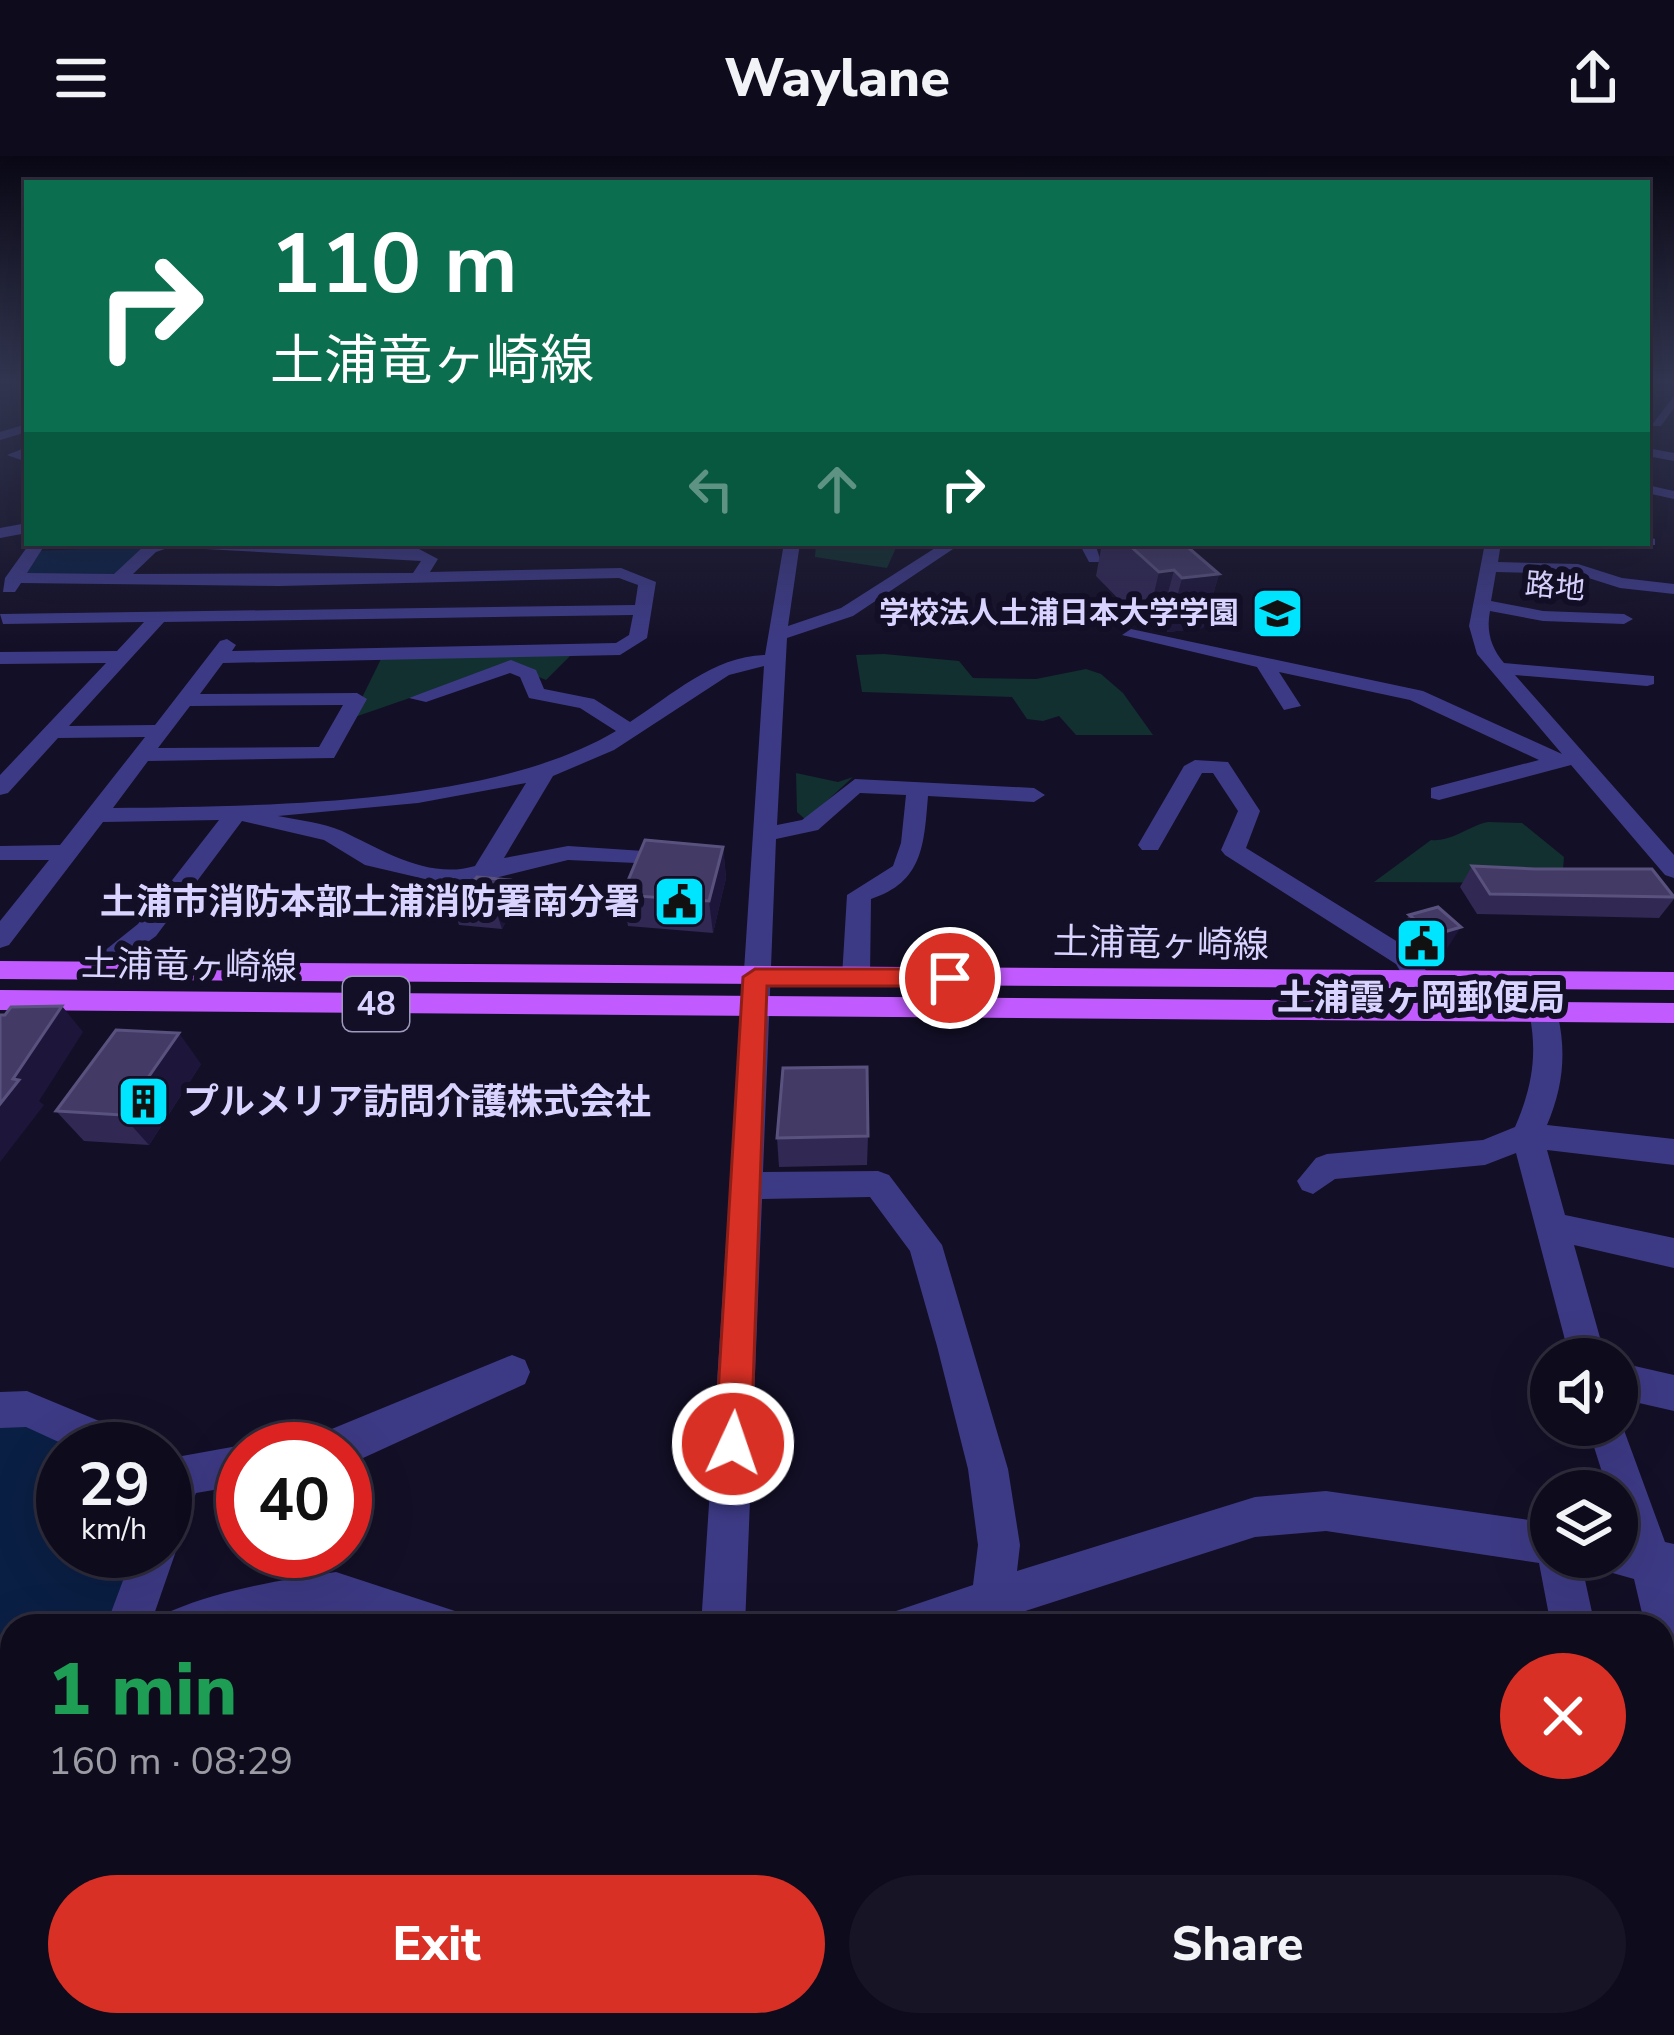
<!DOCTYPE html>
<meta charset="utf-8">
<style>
body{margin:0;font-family:"Nunito Sans","Noto Sans JP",sans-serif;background:#171425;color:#f1f3f6;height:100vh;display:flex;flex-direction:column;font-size:45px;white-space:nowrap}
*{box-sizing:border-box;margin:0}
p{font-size:39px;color:#9b9ba3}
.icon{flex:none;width:66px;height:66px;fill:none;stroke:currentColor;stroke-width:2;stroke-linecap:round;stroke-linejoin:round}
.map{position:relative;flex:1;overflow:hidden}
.side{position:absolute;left:0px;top:1458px;width:1674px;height:423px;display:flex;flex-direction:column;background:#0e0b1c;border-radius:36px 36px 0 0;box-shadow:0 12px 48px #0002,0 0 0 3px #2e2b3b}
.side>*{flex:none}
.top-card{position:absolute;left:24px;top:24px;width:1626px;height:366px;border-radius:0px;box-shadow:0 12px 48px #0002,0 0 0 3px #2e2b3b;background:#0b6e4f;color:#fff;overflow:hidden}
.buttons{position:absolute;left:1530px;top:1182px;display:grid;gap:24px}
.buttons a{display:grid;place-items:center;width:108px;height:108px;border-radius:50%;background:#0e0b1c;box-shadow:0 12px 48px #0002,0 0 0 3px #2e2b3b;font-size:60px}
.speed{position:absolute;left:36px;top:1266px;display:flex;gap:24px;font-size:60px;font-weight:700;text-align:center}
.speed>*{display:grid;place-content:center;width:156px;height:156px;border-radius:50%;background:#0e0b1c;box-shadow:0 12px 48px #0002,0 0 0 3px #2e2b3b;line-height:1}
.speed small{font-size:30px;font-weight:400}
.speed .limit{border:18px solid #d22;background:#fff;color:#111}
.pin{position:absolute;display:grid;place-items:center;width:102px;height:102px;color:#fff;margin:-51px;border:6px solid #fff;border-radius:50%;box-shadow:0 3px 12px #0007}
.me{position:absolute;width:132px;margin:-66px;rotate:3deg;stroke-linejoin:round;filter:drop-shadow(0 0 9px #0008)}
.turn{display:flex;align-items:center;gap:42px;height:252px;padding:0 48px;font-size:54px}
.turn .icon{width:156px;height:156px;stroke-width:2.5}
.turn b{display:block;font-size:84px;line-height:102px}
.lanes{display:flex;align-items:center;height:114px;padding:0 48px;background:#0003;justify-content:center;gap:60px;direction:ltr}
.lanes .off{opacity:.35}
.round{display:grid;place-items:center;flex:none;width:126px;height:126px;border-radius:63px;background:#171425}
.summary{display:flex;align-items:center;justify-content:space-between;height:204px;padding:0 48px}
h1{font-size:72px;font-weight:800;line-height:90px;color:#1e9e55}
.action{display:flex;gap:24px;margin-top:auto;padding:24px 48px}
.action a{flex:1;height:138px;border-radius:72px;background:#d93025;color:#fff;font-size:48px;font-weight:800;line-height:138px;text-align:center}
.action a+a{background:#171425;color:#f1f3f6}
header{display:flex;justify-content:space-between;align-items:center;height:156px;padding:0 48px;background:#0e0b1c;font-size:54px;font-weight:800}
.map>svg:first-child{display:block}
.green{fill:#12302f}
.water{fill:#0a1f44}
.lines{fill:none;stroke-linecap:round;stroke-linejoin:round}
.minor{fill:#3d3a85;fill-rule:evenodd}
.major{fill:#c25bff;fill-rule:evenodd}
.wall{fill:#312854}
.shaded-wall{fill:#1d163a}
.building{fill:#433a66;stroke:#5a527e;stroke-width:3}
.route{fill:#d93025;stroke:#8d1f18;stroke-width:3}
.labels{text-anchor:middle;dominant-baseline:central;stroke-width:12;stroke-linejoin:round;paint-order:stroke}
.far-street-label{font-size:30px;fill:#d9d4ff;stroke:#130f26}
.far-poi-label{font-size:30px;font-weight:bold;fill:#d9d4ff;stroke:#130f26;text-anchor:end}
.shield{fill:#130f26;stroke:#9e99be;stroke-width:3}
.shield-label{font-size:33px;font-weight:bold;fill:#d9d4ff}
.poi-label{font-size:36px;font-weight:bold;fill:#d9d4ff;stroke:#130f26;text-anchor:end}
.street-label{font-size:36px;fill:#d9d4ff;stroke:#130f26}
</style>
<header><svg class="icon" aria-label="menu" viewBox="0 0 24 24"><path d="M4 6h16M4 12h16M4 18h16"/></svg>Waylane<svg class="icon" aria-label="share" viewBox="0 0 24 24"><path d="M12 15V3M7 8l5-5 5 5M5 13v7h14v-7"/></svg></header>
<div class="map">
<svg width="1674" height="1879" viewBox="0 0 1674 1879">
<rect width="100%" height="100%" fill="#130f26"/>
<g class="green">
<polygon points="816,387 898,387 887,412 815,401"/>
<polygon points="884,498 959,505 973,522 1036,523 1086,513 1101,518 1123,537 1153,579 1076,579 1059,560 1043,565 1027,563 1012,541 862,536 856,499"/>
<polygon points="571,499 546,524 508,508 352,562 381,503"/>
<polygon points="796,617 838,626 853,621 806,664 797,656"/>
<path d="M1488,666l34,1 42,34 -2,26 -188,-1 57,-42c21,2 37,-14 57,-18z"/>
</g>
<g class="water">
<polygon points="153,390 114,423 19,420 35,395"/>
<polygon points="0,1267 18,1267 82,1293 63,1293 63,1395 144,1395 116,1470 12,1470 12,1498 0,1506"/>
</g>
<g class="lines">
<g class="minor">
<polygon points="1674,240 1674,252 1661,270 1651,270"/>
<polygon points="27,268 27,276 0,284 0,276"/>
<polygon points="27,291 27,306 7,299"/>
<polygon points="1647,292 1674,297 1674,305 1647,300"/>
<polygon points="1647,329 1674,335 1674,343 1647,337"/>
<polygon points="27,367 27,377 0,382 0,372"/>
<polygon points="1647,381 1655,383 1655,389 1641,389"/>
<path d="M30,387h16l-19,30 87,1 30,-28 10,-3 265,6 19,10 -8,13 191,-4 35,14 -9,56 -27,17 -397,8 -23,31 157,-1 10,6 -33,59 -186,3 -35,47c146,-2 378,-2 503,-77l-36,-23 -51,-10 -9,-21 -10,-4 -84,29 -17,-4 102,-38 25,10 8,19 50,10 36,23c42,-27 84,-66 135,-67l19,-112h16l-12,83 53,-18 102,-65h19l-109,73 -66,22 -10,187 25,-5 53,-41 179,9 11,7 -11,7 -106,-6c-4,49 -5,86 -57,103l-1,78 -14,9 -14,-9 5,-82 46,-29 8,-23 5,-48 -46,-2 -42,37 -42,9 -13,333 115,-1 11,4 53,70 66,224 12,76 -3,26 238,-74 71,-6 225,32v34h29l15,69h-44l-12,-63 -213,-32 -71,6 -276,89h-90l7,-15 77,-26 5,-40 -10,-76 -31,-123 -27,-95 -40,-54 -108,2 -17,427h-44l63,-960 -35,9 -115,75 -61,26 -49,82 64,-12 106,7 12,7 -4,5 -114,-5 -109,27 -94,-22 -41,-25 -82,-19 -86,115 -59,43 -9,-3 -4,-6 4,-6 50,-40 81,-104 -116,2 -94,123 -9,3v-27l49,-61h-49v-14l60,-1 85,-108 -87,1 -50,55 -8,2v-20l106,-112 -106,1v-12l117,-1 27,-29 -141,2 -3,-10 635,-9 3,-20 -19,-7 -340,8 -258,-3 -6,9h-12l2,-14zM179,388l7,4 235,13 -8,12 -280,1 23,-22zM633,459l-4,20 -13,8 -384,8 4,-6 -9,-6 -7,2 -65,84 -86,1 95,-104zM343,549l-24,42 -161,1 32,-42zM526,627l-51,83c-46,14 -93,-16 -133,-35 -19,-8 -43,-11 -64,-15l140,-13z"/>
<polygon points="1079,387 1095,387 1101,406 1089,406"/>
<path d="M1485,387h16l-3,19 80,2 44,14 52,6v10l-54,-6 -44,-14 -80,-2 -5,29 52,10 81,3 9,5 -9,5 -81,-3 -53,-10c-4,20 1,37 14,52l150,13v8l-7,2 -132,-11 159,180v23l-9,-3 -94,-110 -132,35 -8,-2v-10l108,-28 -129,-60 -131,-28 22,34 -17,4 -27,-43 -135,-32 9,-6 292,62 139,63 -85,-100 -8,-28z"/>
<polygon points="1195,604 1228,606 1260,655 1246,692 1414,796 1452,855 1448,862 1428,862 1396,808 1225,699 1221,694 1238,655 1213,617 1202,617 1158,694 1142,694 1138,689 1184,610"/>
<path d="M1543,846l14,10c10,40 6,75 -10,113l127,14v26l-127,-15 18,65 109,23v30l-100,-23 32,114h-36l-54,-206 -31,12 -150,14 -22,15 -11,-4 -5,-9 19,-23 11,-4 156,-14 32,-13c17,-39 23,-73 14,-115z"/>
<polygon points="512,1199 525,1204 530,1216 525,1228 350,1308 345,1309 345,1293 312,1293 317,1279"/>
<polygon points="1617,1206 1674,1219 1674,1255 1617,1242"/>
<polygon points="27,1235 133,1279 138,1293 74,1293 26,1271 0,1272 0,1236"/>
<polygon points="1617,1255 1665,1386 1674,1388 1674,1523 1662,1518 1662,1470 1645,1470 1634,1423 1602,1414 1597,1401 1617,1401 1617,1378 1621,1379 1617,1335 1608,1335 1587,1269 1617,1269"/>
<polygon points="243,1289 252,1293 243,1293 243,1329 196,1337 179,1382 172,1386 176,1395 150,1470 106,1470 134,1395 165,1395 165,1293 182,1300"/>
<path d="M336,1416l119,39 7,15h-90l-36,-12 -70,12h-102l7,-15c52,-22 110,-31 165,-39z"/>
<polygon points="12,1488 12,1535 0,1540 0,1493"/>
<polygon points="1662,1845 1674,1850 1674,1879 1631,1879 1628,1869 1662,1869"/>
<rect x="666" y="1869" width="54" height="10"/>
</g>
<g class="major">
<polygon points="0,805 1674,816 1674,834 0,823"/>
<polygon points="0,834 1674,847 1674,867 0,854"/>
</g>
</g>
<g class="wall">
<polygon points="1102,387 1183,387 1219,418 1203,472 1168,476 1160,468 1146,471 1096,420"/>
<polygon points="723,691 726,722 713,777 628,770 622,739"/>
<polygon points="1472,710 1674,738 1674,743 1659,762 1477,758 1460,731"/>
<polygon points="510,724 516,745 502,773 459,769 452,748"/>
<polygon points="1438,751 1448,791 1422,800 1397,780 1409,759"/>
<polygon points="201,908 149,989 84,985 56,955"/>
<polygon points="868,980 867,1009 779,1011 777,982"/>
</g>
<g class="shaded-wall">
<polygon points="1174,414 1160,468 1146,471 1159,416"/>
<polygon points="1219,418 1203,472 1168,476 1182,422"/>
<polygon points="723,691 726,722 713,777 709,745"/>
<polygon points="510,724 516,745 502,773 495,752"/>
<polygon points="1461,771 1448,791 1422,800 1434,779"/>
<polygon points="62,850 83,876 39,945 44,949 0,1006 0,948 13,923"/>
<polygon points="179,877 201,908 149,989 122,959"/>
</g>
<g class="building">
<polygon points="1127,387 1183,387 1219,418 1182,422 1174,414 1159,416"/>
<polygon points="645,684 723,691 709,745 622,739"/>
<polygon points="1472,710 1535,713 1652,713 1674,741 1490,738"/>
<polygon points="477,721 510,724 495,752 452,748"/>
<polygon points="1438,751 1461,771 1434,779 1409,759"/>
<polygon points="62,850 13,923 19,924 0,948 0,859 5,859 11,851"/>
<polygon points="116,874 179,877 122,959 56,955"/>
<polygon points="867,911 868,980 777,982 783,912"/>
</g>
<linearGradient id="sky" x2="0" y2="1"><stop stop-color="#0a0815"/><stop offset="0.46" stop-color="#333752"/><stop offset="1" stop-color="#333752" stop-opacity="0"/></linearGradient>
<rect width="1674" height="490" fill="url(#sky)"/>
<polygon class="route" points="755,813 950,813 962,822 950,830 767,830 751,1288 745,1300 733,1305 720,1300 715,1288 743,821"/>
<defs>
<symbol id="school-square" viewBox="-11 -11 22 22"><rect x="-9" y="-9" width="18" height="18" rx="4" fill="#00e5ff" stroke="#130f26"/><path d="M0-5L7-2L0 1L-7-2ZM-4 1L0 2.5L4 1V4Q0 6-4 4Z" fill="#111"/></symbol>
<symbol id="civic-square" viewBox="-11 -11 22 22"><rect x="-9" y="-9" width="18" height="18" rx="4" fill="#00e5ff" stroke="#130f26"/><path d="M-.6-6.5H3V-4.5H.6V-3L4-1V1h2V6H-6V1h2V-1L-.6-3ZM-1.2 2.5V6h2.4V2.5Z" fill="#111"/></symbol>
<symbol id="building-square" viewBox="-11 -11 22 22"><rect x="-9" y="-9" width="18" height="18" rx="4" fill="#00e5ff" stroke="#130f26"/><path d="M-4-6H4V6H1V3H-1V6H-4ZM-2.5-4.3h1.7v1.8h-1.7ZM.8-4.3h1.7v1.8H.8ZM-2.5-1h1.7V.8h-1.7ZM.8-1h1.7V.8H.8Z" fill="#111"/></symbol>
</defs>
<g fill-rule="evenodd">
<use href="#school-square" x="1248" y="428" width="59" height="59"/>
<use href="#civic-square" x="650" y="716" width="59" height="59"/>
<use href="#civic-square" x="1392" y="758" width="59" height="59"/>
<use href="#building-square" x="114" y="916" width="59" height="59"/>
</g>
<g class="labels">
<g class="far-street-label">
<text transform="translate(1555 431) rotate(5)">路地</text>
</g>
<g class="far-poi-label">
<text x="1239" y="457">学校法人土浦日本大学学園</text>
</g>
<rect class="shield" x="343" y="821" width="66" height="54" rx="9"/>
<g class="shield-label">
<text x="376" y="848">48</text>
</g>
<g class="poi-label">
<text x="640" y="746">土浦市消防本部土浦消防署南分署</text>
<text x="1421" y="842" text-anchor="middle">土浦霞ヶ岡郵便局</text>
<text x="183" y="946" text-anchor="start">プルメリア訪問介護株式会社</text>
</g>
<g class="street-label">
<text transform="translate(1161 788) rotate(1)">土浦竜ヶ崎線</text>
<text transform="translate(189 810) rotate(1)">土浦竜ヶ崎線</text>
</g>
</g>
</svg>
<div class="buttons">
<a><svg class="icon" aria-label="sound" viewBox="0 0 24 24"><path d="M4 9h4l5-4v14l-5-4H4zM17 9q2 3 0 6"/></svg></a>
<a><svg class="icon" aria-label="layers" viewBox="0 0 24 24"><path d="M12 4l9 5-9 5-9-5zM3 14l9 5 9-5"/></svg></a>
</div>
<div class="speed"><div>29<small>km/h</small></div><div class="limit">40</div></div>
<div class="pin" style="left:950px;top:822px;background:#d93025"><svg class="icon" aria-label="arrive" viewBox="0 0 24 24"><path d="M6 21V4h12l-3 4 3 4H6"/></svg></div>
<svg class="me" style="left:733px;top:1288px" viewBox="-20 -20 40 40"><circle r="17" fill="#d93025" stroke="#fff" stroke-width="3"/><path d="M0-11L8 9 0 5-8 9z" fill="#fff"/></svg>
<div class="top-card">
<div class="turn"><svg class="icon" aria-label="right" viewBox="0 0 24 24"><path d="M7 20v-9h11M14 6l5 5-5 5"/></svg><div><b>110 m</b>土浦竜ヶ崎線</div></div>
<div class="lanes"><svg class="icon off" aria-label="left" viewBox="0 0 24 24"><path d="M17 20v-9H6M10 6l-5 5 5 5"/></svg><svg class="icon off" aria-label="ahead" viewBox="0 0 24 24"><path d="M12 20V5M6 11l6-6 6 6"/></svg><svg class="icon" aria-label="right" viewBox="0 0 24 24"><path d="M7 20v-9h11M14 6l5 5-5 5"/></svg></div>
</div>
<section class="side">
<div class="summary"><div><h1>1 min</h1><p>160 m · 08:29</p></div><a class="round" style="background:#d93025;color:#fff"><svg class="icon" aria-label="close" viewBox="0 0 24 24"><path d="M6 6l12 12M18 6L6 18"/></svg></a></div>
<div class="action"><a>Exit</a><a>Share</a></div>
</section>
</div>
